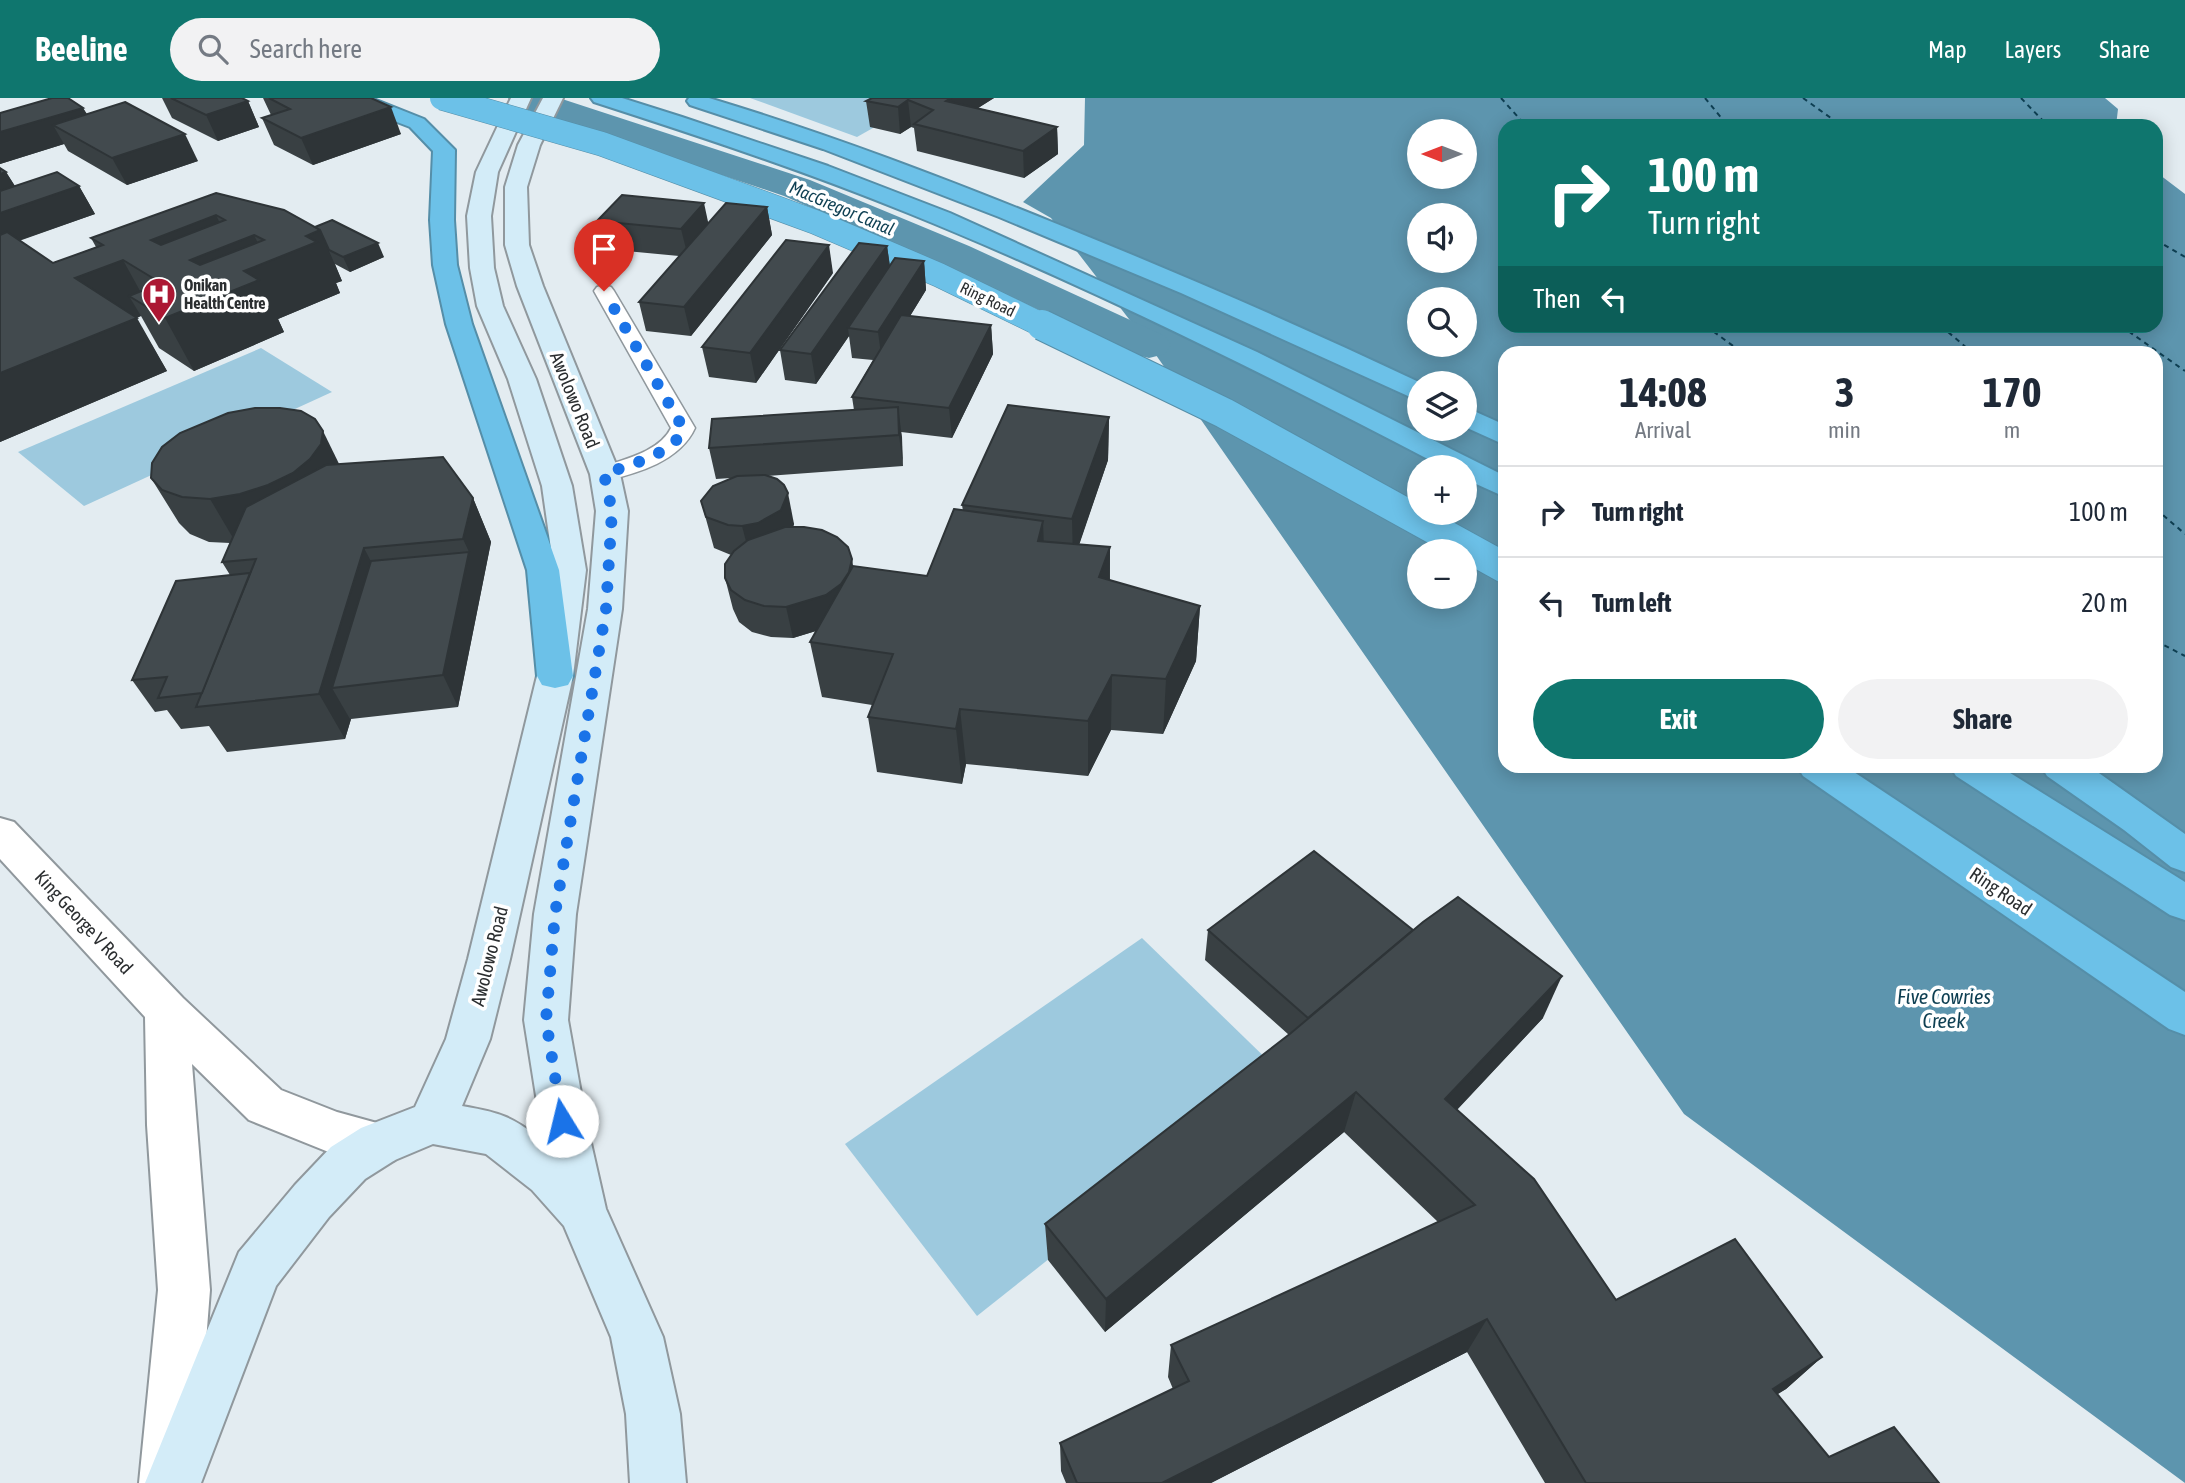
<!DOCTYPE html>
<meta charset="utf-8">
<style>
body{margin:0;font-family:"Asap Condensed",sans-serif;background:#f2f2f3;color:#1f2937;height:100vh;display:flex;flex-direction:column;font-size:26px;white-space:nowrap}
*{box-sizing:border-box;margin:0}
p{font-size:23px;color:#747a83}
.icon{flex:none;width:38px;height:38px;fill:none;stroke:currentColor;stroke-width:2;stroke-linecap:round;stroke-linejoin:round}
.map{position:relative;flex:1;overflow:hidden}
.details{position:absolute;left:1498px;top:248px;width:665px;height:427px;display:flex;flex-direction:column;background:#fff;border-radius:21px;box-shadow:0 4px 18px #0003}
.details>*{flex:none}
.hud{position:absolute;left:1498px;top:21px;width:665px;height:214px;border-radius:21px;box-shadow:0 4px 18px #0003;background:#0f766e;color:#fff;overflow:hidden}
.needle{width:46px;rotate:270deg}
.fabs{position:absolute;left:1407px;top:21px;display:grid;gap:14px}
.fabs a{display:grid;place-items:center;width:70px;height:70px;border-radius:50%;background:#fff;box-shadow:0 4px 18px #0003;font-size:35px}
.pin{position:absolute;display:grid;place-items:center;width:60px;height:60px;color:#fff;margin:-72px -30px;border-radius:50% 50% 50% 0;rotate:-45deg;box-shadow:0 0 7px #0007}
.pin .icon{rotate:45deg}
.me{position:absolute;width:77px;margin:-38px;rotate:351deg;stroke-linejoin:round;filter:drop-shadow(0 0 5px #0008)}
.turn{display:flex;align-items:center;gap:24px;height:147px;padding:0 35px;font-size:32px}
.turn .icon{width:91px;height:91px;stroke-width:2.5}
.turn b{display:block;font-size:49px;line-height:60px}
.then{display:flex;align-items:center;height:66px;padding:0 35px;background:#0003;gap:14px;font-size:26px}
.eta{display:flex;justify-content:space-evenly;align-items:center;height:119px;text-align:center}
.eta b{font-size:42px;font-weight:700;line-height:49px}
.primary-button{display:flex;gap:14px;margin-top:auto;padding:14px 35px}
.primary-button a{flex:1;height:80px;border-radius:42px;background:#0f766e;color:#fff;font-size:28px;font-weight:700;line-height:80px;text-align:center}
.primary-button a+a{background:#f2f2f3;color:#1f2937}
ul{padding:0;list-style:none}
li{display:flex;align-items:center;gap:21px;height:91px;padding:0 35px;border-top:2px solid #e0e1e3}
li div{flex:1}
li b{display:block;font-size:26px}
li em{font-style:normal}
header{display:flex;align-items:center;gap:42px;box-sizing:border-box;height:98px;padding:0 35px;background:#0f766e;color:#fff}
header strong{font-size:33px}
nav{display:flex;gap:38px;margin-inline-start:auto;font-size:24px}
.search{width:490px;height:63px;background:#f2f2f3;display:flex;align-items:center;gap:18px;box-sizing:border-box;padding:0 24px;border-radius:38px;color:#747a83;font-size:26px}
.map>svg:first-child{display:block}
.green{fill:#9dc9de}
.water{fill:#5d95ae;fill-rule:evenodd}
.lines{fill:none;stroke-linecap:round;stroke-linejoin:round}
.canal{fill:#5d95ae;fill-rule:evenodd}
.ferry{stroke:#0e3f52;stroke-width:2;stroke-dasharray:5 4.5;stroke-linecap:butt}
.service-casing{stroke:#90989d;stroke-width:3}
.minor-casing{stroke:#90989d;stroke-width:4}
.secondary-casing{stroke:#90989d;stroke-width:4}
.motorway-casing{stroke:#558ea8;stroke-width:4}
.service{fill:#fff;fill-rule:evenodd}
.minor{fill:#fff;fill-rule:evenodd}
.secondary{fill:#d3ecf8;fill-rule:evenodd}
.motorway{fill:#6cc1e8;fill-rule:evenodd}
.motorway-bridge-far1-casing{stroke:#558ea8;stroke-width:25;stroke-linecap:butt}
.motorway-bridge-casing{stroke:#558ea8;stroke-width:32;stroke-linecap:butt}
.motorway-bridge-far1{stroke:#6cc1e8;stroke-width:24}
.motorway-bridge{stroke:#6cc1e8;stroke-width:30}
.wall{fill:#394043}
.shaded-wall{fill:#2e3437}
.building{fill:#424a4e;stroke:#2e3437;stroke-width:2;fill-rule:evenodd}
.route{stroke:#1a73e8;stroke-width:12;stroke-dasharray:0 21.6}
.labels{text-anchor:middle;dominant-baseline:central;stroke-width:7;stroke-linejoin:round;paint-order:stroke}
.far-poi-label{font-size:16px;font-weight:bold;fill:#2b2e30;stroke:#fff;text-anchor:start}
.far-street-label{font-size:16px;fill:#2b2e30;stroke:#fff}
.far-water-label{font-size:18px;font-style:italic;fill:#0e3f52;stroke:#fff}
.street-label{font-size:19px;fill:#2b2e30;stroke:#fff}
.water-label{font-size:21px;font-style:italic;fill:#0e3f52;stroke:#fff}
</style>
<header>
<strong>Beeline</strong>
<div class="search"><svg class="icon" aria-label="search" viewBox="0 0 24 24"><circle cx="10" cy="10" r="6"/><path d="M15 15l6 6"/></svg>Search here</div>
<nav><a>Map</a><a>Layers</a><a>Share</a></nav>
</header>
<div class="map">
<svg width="2185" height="1385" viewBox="0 0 2185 1385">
<rect width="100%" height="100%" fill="#e3ecf1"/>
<g class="green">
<polygon points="750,0 926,0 857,39"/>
<polygon points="261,250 332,294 84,408 18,354"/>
<polygon points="1142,840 1282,976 977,1218 845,1046"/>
</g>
<path class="water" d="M1085,0h1020l13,11 -2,17h-611v200h651v-154l29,22v1289l-501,-369 -535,-769 -98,-127 -28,-16 61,-57zM1419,33h46v46h-46zM1419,117h46v46h-46zM1419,201h46v46h-46zM1505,256h651v412h-651zM1419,285h46v46h-46zM1419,369h46v46h-46zM1419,453h46v46h-46z"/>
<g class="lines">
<polygon class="canal" points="508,0 559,0 810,82 969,148 1165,238 1171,247 1165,256 1149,260 1133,256 941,166 784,98 513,7"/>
<g class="ferry">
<polyline points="1501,0 1526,28"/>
<polyline points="1705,0 1728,28"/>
<polyline points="1803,0 1842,28"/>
<polyline points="2021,0 2048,28"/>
<polyline points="2156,142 2185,159"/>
<polyline points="1706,228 1744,256"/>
<polyline points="1941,228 1974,256"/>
<polyline points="2121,228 2185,273"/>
<polyline points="2156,411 2185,436"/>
<polyline points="2156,543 2185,558"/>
</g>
<defs>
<path id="service" d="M604,187l7,2 3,4 81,137c-15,33 -57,45 -90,53l-9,-2 -3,-5 3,-5c24,-9 63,-16 75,-41l-77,-137 3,-4z"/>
<polygon id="minor" points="0,720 14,724 183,900 281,992 337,1014 395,1030 402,1046 395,1062 378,1068 336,1057 249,1022 192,966 210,1192 195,1385 139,1385 158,1192 147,1027 145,919 0,761"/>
<path id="secondary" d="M511,0h20l-33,74 -7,44 3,52 9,38 33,73 36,107 14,84 -13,106 -63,283 -20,80 -28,67c40,7 48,10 81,34l-19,-120 10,-106 54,-305 8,-98 -6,-37 -73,-188 -12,-41v-58l13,-42 25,-47h20l-23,47 -13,42 2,58 14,41 77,188 8,37 -6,98 -46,305 -8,106 18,101 20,88 57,128 17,77 6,69h-56l-4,-69 -15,-77 -47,-111 -32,-36 -46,-36 -53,-10 -38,16 -30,19 -36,38 -53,69 -75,197h-56l94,-231 56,-67 36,-38 30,-19 54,-21 31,-68 22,-80 69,-283 17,-106 -12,-84 -34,-107 -31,-73 -7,-38 -3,-52 9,-44z"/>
<g id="motorway">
<polygon points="342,0 371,0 424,21 455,52 454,122 457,167 472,226 559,472 573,578 568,587 555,590 542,587 537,578 527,472 446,226 433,167 430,122 433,53 410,29 345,4"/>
<path d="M591,0h31l60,19 146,49 122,47 307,139 248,124v21l-40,-18v-12h-22c-174,-91 -352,-180 -535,-254 -103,-42 -209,-77 -314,-111z"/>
<path d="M689,0h20c120,36 237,81 353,128 121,49 241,101 359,157l-2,18 -238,-108 -182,-76 -176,-68 -133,-44 -3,-4z"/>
<polygon points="1465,309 1505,327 1505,347 1465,329"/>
<polygon points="1797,668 1845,668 2185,894 2185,937 2169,931 1803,678"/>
<polygon points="1950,668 1999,668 2185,784 2185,822 2170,817 1956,678"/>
<polygon points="2041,668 2089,668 2185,736 2185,774 2171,769 2124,732 2047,678"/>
</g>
</defs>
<use href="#service" class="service-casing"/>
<use href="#minor" class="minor-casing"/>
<use href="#secondary" class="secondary-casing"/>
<use href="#motorway" class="motorway-casing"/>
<use href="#service" class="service"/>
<use href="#minor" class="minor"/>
<use href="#secondary" class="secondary"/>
<use href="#motorway" class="motorway"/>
<defs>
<polyline id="motorway-bridge-far1" points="442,0 602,46 815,124 939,177 1046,229"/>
<polyline id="motorway-bridge" points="1042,227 1224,315 1505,470"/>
</defs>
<use href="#motorway-bridge-far1" class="motorway-bridge-far1-casing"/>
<use href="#motorway-bridge" class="motorway-bridge-casing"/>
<use href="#motorway-bridge-far1" class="motorway-bridge-far1"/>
<use href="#motorway-bridge" class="motorway-bridge"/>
</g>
<g class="wall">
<polygon points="162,0 242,0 248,3 259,29 218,43 172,20"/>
<polygon points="263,0 371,0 401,36 313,67 274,47 262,20 271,17"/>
<polygon points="872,0 994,0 978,10 1057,29 1058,56 1024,80 917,53 914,30 911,29 900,36 870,29 866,3"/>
<polygon points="83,10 87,16 198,63 127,87 68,53 64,46 0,66 0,15"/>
<polygon points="6,74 15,88 79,88 95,116 19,143 53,165 96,149 91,140 216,95 315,129 384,159 350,174 335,166 342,183 336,185 340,195 278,221 284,234 194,273 159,250 141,218 136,220 167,273 0,344"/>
<polygon points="767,109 772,137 691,238 646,233 639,204 679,158 605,151 597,123 708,125"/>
<polygon points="887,148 890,168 924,163 926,192 910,218 991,227 993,256 952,340 901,334 903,368 767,378 794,426 793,429 853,468 927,478 963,413 962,407 1109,319 1108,362 1079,446 1110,449 1110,482 1200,508 1196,563 1163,636 1111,632 1088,678 966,666 962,686 877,674 868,619 872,607 822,599 810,544 816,533 793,540 771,539 752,534 739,524 733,511 725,480 731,457 714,450 701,403 731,380 716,381 709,350 854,312 852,299 873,262 852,260 849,238 816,286 785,282 780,252"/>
<polygon points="833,175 756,285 709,279 702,249"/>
<polygon points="339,366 473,400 491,444 458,609 351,621 345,641 227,654 209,628 181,631 167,612 155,614 132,582 230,477 222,464 230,445 209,444 190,436 179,425 151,380"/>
<polygon points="1208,832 1413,832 1543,920 1457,1012 1616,1202 1822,1259 1786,1291 1777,1296 1829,1359 1939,1385 1545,1385 1467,1254 1211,1385 1066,1385 1061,1373 1060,1345 1173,1291 1168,1279 1171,1247 1438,1124 1344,1034 1105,1234 1048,1162 1045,1126 1289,937 1205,862"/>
</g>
<g class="shaded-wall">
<polygon points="951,0 994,0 948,29 946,3"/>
<polygon points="908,2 911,29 900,36 898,9"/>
<polygon points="248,3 259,29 218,43 206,17"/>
<polygon points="391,9 401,36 313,67 301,40"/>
<polygon points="83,10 98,36 53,27 64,46 0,66 0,34"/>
<polygon points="1057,29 1058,56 1024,80 1023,53"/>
<polygon points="185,36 198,63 127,87 112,60"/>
<polygon points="6,74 26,106 79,88 95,116 0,149 0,76"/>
<polygon points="704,105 710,133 688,159 681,131"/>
<polygon points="767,109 772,137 691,238 684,209"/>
<polygon points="216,117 230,146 254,137 267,164 306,138 320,132 342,183 336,185 340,195 278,221 284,234 194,273 165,220 178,192 151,142"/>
<polygon points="378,145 384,159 350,174 343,159"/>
<polygon points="829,147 833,175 756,285 750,255"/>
<polygon points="887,148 891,177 848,230 849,238 816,286 811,256"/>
<polygon points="123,162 150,211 129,198 141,218 106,232 75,180"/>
<polygon points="924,163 926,192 882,264 878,234"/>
<polygon points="137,220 167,273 0,344 0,275"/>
<polygon points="991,227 993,256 952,340 949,310"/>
<polygon points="898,309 902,339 903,368 899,337"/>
<polygon points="1109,319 1108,362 1073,465 1072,421"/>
<polygon points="323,333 344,376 236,445 210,401"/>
<polygon points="788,395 794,426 788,444 750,459 742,428"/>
<polygon points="473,400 491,444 458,609 443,577 469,454 463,441"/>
<polygon points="1043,423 1045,478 1038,443"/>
<polygon points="1110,449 1109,504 1099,479"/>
<polygon points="364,450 387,494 332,590 350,621 351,621 345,641 319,596"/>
<polygon points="852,461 857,492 832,528 793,540 786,509"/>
<polygon points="1200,508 1196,563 1163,636 1166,581"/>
<polygon points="1112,577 1111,632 1088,678 1088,623"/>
<polygon points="960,611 966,666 962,686 956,631"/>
<polygon points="1562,878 1543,920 1430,1040 1445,1001"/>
<polygon points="1356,994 1344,1034 1105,1234 1106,1201"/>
<polygon points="1487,1221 1467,1254 1211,1385 1162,1385"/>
<polygon points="1822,1259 1786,1291 1739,1321 1773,1291"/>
</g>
<g class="building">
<polygon points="52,0 68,0 83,10 0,34 0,15"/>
<polygon points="171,0 242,0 248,3 206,17"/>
<polygon points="269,0 371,0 391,9 301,40 262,20 290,11"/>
<polygon points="872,0 951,0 946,3 1057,29 1023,53 914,26 933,12 908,2 898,9 866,3"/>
<polygon points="125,4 185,36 112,60 53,27"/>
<polygon points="0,70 6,74 0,76"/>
<polygon points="57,74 79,88 0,115 0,93"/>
<path d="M216,95l68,17 36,20 -14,6 11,6 -73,29 15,9 -94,38 -36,-22 32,-13 -38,-23 -48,18 62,40 -137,55v-138l7,-3 46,31 50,-18 -12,-7zM216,117l9,5 -64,25 -10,-5zM254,137l10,5 -64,25 -10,-5z"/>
<polygon points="622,97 704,105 681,131 597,123"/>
<polygon points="726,105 767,109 684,209 639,204"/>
<polygon points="332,122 378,145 343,159 329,152 320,132 315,129"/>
<polygon points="786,142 829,147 750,255 702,249"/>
<polygon points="859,145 887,148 811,256 780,252"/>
<polygon points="895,160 924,163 878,234 848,230"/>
<polygon points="901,217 991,227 949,310 852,299"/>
<polygon points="1008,307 1109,319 1072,421 962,407"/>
<polygon points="898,309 899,337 709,350 712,321"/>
<polygon points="255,310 280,310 301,313 315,321 323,333 321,346 310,361 293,375 268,387 240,396 210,401 182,399 162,392 151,380 152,365 162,349 180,335 228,315"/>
<polygon points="443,359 473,400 463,441 364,450 319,596 196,609 256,461 222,464 246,409 326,367"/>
<polygon points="765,377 777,381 784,387 788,395 781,412 758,425 742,428 728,427 706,419 701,403 713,388 737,378"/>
<polygon points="954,411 1043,423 1038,443 1110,449 1099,479 1200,508 1166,581 1112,577 1088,623 960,611 956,631 868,619 893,556 810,544 853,468 927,478"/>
<polygon points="785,429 804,429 822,432 837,439 848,449 852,461 849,474 841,486 826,497 786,509 764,508 745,502 731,492 725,480 725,466 734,453 748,442"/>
<polygon points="469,454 443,577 332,590 371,463"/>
<polygon points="250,475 202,595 158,600 167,579 132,582 176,483"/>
<polygon points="1314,753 1413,832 1308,920 1208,832"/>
<polygon points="1458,799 1562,878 1445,1001 1534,1081 1616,1202 1735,1141 1822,1259 1773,1291 1829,1359 1894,1329 1939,1385 1586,1385 1487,1221 1162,1385 1077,1385 1060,1345 1189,1283 1171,1247 1475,1107 1356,994 1106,1201 1045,1126 1291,935 1423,824"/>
</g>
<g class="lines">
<path class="route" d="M562,1023l-16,-101 9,-106 51,-305 6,-98 -8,-37c24,-9 73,-21 79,-46l-79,-137"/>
</g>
<defs>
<symbol id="hospital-pin" viewBox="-11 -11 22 30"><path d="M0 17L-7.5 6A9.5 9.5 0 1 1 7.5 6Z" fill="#ac1733" stroke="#fff"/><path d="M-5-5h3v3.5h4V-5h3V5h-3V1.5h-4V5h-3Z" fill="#fff"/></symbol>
</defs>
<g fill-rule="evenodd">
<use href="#hospital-pin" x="140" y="177" width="38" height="52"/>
</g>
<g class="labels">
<g class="far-poi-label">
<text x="184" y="187">Onikan<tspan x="184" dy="18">Health Centre</tspan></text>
</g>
<g class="far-street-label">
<text transform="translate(988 201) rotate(26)">Ring Road</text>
</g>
<g class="far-water-label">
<text transform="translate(842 110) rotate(23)">MacGregor Canal</text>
</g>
<g class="street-label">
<text transform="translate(575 302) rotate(68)">Awolowo Road</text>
<text transform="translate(2001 793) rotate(34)">Ring Road</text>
<text transform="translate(84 824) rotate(47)">King George V Road</text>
<text transform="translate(489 858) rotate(-76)">Awolowo Road</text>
</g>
<g class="water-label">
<text x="1944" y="898">Five Cowries<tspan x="1944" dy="24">Creek</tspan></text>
</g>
</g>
</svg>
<div class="fabs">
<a><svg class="needle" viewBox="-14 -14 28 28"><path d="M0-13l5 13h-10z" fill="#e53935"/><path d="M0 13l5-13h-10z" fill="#747a83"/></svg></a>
<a><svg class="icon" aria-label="sound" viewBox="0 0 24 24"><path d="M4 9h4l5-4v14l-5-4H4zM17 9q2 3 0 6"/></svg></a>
<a><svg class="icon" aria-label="search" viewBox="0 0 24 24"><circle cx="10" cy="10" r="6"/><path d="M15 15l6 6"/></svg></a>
<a><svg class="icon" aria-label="layers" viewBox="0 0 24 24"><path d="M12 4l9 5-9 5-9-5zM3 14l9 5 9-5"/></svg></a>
<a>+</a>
<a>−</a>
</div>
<div class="pin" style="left:604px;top:193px;background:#d93025"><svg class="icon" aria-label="arrive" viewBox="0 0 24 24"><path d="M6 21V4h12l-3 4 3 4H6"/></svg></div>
<svg class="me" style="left:562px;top:1023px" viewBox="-20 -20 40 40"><circle r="19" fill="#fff"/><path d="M0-13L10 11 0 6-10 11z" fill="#1a73e8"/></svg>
<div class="hud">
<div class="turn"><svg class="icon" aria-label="right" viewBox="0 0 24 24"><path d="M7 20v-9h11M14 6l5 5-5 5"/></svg><div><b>100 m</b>Turn right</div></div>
<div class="then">Then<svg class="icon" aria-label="left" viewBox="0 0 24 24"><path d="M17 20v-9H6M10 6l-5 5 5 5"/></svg></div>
</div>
<section class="details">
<div class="eta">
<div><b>14:08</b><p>Arrival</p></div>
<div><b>3</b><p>min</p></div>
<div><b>170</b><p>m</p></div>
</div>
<ul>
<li><svg class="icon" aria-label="right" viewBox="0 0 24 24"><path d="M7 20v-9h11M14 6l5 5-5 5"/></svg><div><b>Turn right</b></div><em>100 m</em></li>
<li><svg class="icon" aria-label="left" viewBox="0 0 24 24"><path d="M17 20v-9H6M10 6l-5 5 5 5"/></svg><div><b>Turn left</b></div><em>20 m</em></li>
</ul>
<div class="primary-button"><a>Exit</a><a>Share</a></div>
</section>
</div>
